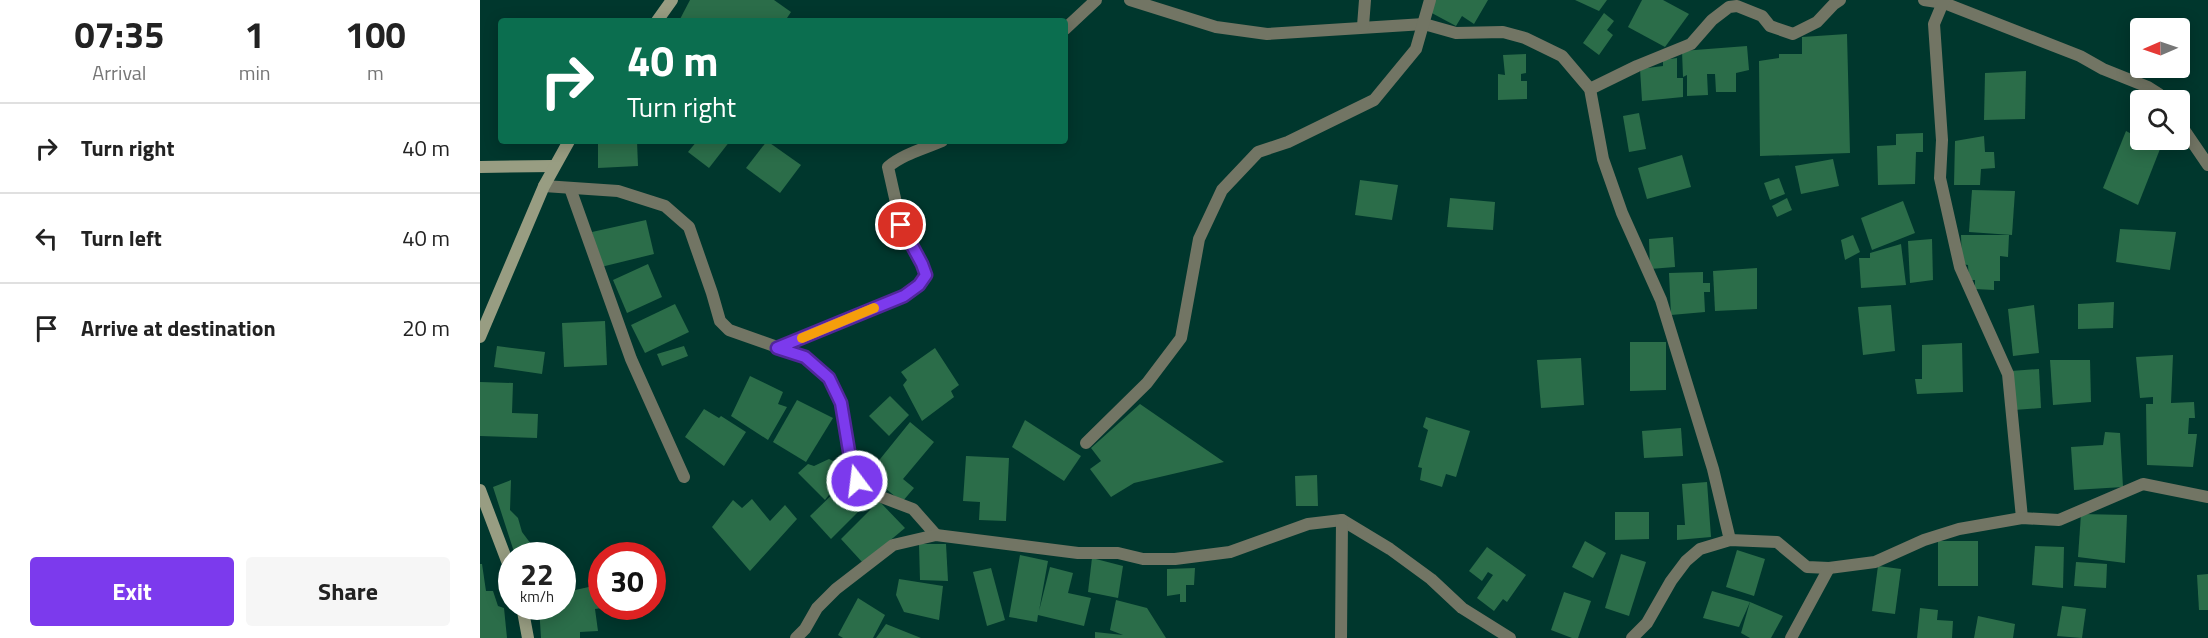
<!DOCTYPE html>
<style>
body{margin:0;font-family:"Titillium Web",sans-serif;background:#f6f6f6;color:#222;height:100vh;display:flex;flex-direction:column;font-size:22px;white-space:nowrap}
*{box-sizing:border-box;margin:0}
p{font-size:20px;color:#767676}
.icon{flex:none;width:33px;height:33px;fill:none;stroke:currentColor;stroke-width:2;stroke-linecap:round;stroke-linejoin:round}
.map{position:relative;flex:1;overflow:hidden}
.side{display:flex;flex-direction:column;background:#fff;width:480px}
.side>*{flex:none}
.top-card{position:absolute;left:18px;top:18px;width:570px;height:126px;border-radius:6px;box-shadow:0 3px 15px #0003;background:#0b6e4f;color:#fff;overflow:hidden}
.needle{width:39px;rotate:268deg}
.buttons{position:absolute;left:1650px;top:18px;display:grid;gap:12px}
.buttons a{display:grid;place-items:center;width:60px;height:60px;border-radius:6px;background:#fff;box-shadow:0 3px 15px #0003;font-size:30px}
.speed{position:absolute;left:18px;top:542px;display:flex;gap:12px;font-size:30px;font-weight:700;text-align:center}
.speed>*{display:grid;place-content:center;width:78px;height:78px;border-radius:50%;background:#fff;box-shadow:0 3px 15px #0003;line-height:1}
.speed small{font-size:15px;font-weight:400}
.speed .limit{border:9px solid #d22;background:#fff;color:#111}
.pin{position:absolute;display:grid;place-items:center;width:51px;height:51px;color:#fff;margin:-26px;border:3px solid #fff;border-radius:50%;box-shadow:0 2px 6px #0007}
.me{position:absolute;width:66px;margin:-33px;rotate:345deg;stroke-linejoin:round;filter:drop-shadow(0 0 4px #0008)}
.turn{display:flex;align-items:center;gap:21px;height:126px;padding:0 30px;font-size:27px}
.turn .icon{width:78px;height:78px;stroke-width:2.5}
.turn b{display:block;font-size:42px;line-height:51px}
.eta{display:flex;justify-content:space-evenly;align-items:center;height:102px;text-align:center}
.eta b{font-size:36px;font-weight:700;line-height:42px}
.action{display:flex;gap:12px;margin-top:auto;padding:12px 30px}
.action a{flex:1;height:69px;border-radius:6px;background:#7c3aed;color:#fff;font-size:24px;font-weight:700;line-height:69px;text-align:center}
.action a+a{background:#f6f6f6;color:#222}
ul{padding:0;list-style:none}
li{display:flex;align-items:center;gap:18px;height:90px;padding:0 30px;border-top:2px solid #e0e0e0}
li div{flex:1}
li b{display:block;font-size:22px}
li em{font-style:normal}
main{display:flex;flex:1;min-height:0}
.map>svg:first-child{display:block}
.building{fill:#2b6d49}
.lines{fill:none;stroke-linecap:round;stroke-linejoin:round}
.street{stroke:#727564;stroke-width:12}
.secondary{stroke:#989d82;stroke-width:12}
.route-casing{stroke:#51269a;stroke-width:15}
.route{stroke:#7c3aed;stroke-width:10}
.slow{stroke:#f59e0b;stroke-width:10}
</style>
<main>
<section class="side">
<div class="eta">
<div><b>07:35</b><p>Arrival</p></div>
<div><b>1</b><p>min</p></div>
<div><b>100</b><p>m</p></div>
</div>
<ul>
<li><svg class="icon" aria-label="right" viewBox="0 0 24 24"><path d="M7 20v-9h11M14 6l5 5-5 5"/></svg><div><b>Turn right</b></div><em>40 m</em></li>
<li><svg class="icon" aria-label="left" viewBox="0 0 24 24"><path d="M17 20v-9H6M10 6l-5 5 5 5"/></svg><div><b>Turn left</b></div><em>40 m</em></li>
<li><svg class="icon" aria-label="arrive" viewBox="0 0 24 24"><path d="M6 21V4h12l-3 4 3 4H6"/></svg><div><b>Arrive at destination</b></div><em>20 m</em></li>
</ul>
<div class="action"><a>Exit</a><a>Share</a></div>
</section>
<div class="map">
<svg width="1728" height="638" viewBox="0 0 1728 638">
<rect width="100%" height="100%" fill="#00372d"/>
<g class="building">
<polygon points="210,0 294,0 311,12 305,21 199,21"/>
<polygon points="955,0 1008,0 994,24 982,16 976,26 948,11"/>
<polygon points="1095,0 1127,0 1119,11"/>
<polygon points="1162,0 1183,0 1209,14 1185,47 1148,27"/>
<polygon points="1124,13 1134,21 1127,30 1133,35 1119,55 1103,43"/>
<polygon points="1367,34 1370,153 1280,156 1279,61 1299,58 1299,54 1322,54 1322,37"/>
<polygon points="1267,46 1269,70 1256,73 1256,92 1236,92 1235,74 1227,74 1228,95 1207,96 1207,75 1203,77 1202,51"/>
<polygon points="1046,54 1046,73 1041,74 1041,81 1047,81 1047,99 1018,100 1018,74 1025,75 1023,55"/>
<polygon points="1197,58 1197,78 1203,78 1203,97 1162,101 1160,69 1183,66 1183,60"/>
<polygon points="1546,71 1545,119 1504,120 1505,73"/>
<polygon points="1159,113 1166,149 1149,152 1143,116"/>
<polygon points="1646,131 1680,149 1658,205 1623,188"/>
<polygon points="1443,133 1443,152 1436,152 1435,184 1398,185 1397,146 1416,145 1416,134"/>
<polygon points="1504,136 1505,152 1514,152 1515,168 1501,169 1500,185 1474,185 1475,141"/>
<polygon points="118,141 157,141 158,166 118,168"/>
<polygon points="217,141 250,141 229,168 208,152"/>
<polygon points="287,141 321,165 300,193 266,168"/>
<polygon points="1202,155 1211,187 1167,199 1158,168"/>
<polygon points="1353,159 1359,186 1321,194 1315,166"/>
<polygon points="1299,178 1305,194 1290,200 1284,183"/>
<polygon points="880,180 918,185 912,220 875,215"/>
<polygon points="1492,190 1535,191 1532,235 1489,232"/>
<polygon points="970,198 1015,202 1013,230 967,227"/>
<polygon points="1307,198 1312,210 1297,217 1292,206"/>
<polygon points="1423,201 1435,233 1392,250 1381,218"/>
<polygon points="166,220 174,254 121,267 112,232"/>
<polygon points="1640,229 1696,232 1690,270 1636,262"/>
<polygon points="1373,235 1380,252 1365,260 1361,240"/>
<polygon points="1481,235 1529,235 1528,257 1520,256 1520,281 1514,281 1514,290 1495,289 1495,280 1489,280 1488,265 1482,264"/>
<polygon points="1193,237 1195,267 1170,269 1169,239"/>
<polygon points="1452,239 1453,280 1430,283 1428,241"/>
<polygon points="1421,244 1426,285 1381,288 1379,258 1390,258 1390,253"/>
<polygon points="168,264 182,297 147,313 133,280"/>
<polygon points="1277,268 1277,309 1235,311 1233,271"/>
<polygon points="1223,272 1223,283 1230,283 1230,292 1224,292 1225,312 1191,315 1189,273"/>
<polygon points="1634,302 1633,328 1598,329 1598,304"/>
<polygon points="195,304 209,332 165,353 151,325"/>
<polygon points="1411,305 1415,351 1383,355 1378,307"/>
<polygon points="1554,305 1559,353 1533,356 1528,309"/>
<polygon points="125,321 127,365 84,367 82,323"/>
<polygon points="1150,342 1186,342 1186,390 1150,391"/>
<polygon points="1482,343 1483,392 1437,394 1435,379 1442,379 1442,345"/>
<polygon points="17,346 65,352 62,374 14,367"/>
<polygon points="204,346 208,356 182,366 177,354"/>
<polygon points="455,348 479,385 471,391 474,397 442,421 423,385 427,380 421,372"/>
<polygon points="1693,355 1691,403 1714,402 1715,418 1709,418 1708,434 1717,434 1713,467 1667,465 1666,404 1673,404 1673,397 1660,398 1656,357"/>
<polygon points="1101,358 1104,405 1061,408 1057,360"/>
<polygon points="1570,360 1610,360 1611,402 1573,405"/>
<polygon points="1559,369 1561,408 1534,410 1531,371"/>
<polygon points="270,376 303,392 298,404 307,407 288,440 251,416"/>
<polygon points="0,382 33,383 32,413 58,414 57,438 0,436"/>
<polygon points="410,396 429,415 409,436 389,416"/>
<polygon points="317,400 353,418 326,462 293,442"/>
<polygon points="660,404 744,462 654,483 631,497 610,469 621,461 611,448"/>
<polygon points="224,409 239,418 241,416 266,432 244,466 205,437"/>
<polygon points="946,417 990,431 976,477 966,474 962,487 940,480 942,468 938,467 948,430 943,427"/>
<polygon points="545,420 601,456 584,481 532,447"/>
<polygon points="430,422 454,442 423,479 434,488 422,502 388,474"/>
<polygon points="1201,428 1203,456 1164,458 1162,431"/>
<polygon points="1625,432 1640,433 1643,487 1594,490 1591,447 1623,445"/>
<polygon points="486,456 529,458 526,521 499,520 500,502 483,501"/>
<polygon points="349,459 369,469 345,500 318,473 328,464 334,466"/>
<polygon points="837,475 838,506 816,506 815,476"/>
<polygon points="31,480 30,510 38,518 42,532 57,552 51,555 35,555 13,487"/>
<polygon points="1227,482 1231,537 1197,540 1197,525 1205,525 1202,484"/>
<polygon points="360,487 381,509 351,539 330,516"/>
<polygon points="272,499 290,521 305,505 317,519 270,571 232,527 253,500 262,508"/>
<polygon points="399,501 425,528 383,563 361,539"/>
<polygon points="1135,512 1169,512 1169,539 1135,540"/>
<polygon points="1601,514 1647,515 1645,563 1598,557"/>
<polygon points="1105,541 1126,553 1113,578 1092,567"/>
<rect x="1458" y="541" width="40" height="45"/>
<polygon points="439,544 466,544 468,581 440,580"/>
<polygon points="1555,546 1584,547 1583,588 1552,585"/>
<polygon points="1007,547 1046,575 1027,602 1023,599 1014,611 997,598 1013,575 1008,572 1002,581 989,571"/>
<polygon points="1257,550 1285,559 1274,596 1246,587"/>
<polygon points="1141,554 1166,562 1149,616 1125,608"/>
<polygon points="540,555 568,561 559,611 570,567 593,573 588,593 611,598 604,626 558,615 557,622 529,617"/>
<polygon points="612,558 643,566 638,598 608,592"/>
<polygon points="1596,562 1627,564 1626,588 1594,586"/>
<polygon points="0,564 2,564 6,591 13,591 18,606 24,608 27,638 0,638"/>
<polygon points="1398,566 1421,569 1415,614 1392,611"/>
<polygon points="511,568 525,620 507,626 493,572"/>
<polygon points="715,568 714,585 706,585 706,602 700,602 700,594 687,596 687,569"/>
<polygon points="1728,574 1728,610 1719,610 1717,575"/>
<polygon points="419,579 463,586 459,620 424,612 416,595"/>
<polygon points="122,584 122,608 115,609 118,631 100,632 100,638 61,638 59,606 82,606 82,593"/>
<polygon points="1232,591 1270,602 1259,627 1223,618"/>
<polygon points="1084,592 1111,601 1098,638 1092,638 1071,630"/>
<polygon points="378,598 405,615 393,638 363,638 358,635"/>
<polygon points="636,600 667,608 686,638 615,638 615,632 643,635 630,630"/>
<polygon points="1270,602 1303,616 1291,638 1270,638 1261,633"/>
<polygon points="1582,606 1606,609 1602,638 1577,636"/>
<polygon points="1440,608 1458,610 1457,620 1473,621 1472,638 1437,638"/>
<polygon points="1498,616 1535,624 1533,638 1494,638"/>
<polygon points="406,624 441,638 396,638"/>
</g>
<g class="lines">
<g class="street">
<polyline points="650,0 736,27 787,34 944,24 976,33 1023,32 1045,38 1082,56 1110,89 1123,159 1142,213 1181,300 1233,469 1250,540"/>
<polyline points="1444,0 1464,3 1600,56 1623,69 1668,87 1679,94 1683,100"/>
<polyline points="1464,0 1454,24 1462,140 1460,178 1480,267 1528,374 1542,518"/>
<polyline points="883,26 885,0"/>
<polyline points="585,29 616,0"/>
<polyline points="1110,89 1157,66 1211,44 1232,20 1249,7 1257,6 1282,16 1290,26 1313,34 1337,22 1354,4 1360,0"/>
<polyline points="1700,124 1728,165"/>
<polyline points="64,186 138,191 185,206 209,227 232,293 240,321 249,330 325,357 349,378 361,403 370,457 377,481 391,493 433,509 456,535"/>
<polyline points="90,188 151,359 204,477"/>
<path d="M297,348l127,-52 15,-11 6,-10 -3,-11 -21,-39 -13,-58c15,-13 36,-18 54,-26"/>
<polyline points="606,443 667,383 701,338 719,239 742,190 778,152 808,142 894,100 936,49 950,0"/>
<polyline points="316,638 325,629 337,608 356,589 413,545 456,535 598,553 638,553 663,559 695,559 750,552 828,524 862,520 910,549 951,579 982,608 1030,638"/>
<polyline points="861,638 862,520"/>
<polyline points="1152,638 1167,623 1191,581 1206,561 1220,549 1250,540 1297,542 1327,567 1349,568 1395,562 1444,540 1479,529 1542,518 1579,520 1663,484 1728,497"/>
<polyline points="1311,638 1349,568"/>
</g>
<g class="secondary">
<polyline points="177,21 192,0"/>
<polyline points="0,167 74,166"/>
<polyline points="0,337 64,186 89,141"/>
<polyline points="0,490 32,574"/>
<polyline points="42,606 48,638"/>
</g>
</g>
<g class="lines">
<defs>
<polyline id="route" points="377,481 370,457 361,403 349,378 325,357 297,348 424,296 439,285 446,275 442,264 421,225"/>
</defs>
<use href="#route" class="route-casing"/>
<use href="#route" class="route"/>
<polyline class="slow" points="322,338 394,308"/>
</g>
</svg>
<div class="buttons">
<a><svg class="needle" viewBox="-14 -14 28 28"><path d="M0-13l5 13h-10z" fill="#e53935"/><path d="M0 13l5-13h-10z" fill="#767676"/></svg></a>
<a><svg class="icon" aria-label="search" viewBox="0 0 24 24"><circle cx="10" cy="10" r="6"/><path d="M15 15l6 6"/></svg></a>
</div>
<div class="speed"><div>22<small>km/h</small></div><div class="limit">30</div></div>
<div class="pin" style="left:421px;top:225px;background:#d93025"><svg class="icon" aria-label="arrive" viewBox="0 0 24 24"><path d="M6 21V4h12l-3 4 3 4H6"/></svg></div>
<svg class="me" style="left:377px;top:481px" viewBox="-20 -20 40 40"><circle r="17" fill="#7c3aed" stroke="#fff" stroke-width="3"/><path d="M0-11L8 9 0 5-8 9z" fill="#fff"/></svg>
<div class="top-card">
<div class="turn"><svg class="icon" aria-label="right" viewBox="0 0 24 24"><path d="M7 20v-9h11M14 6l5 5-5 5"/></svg><div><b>40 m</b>Turn right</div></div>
</div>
</div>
</main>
